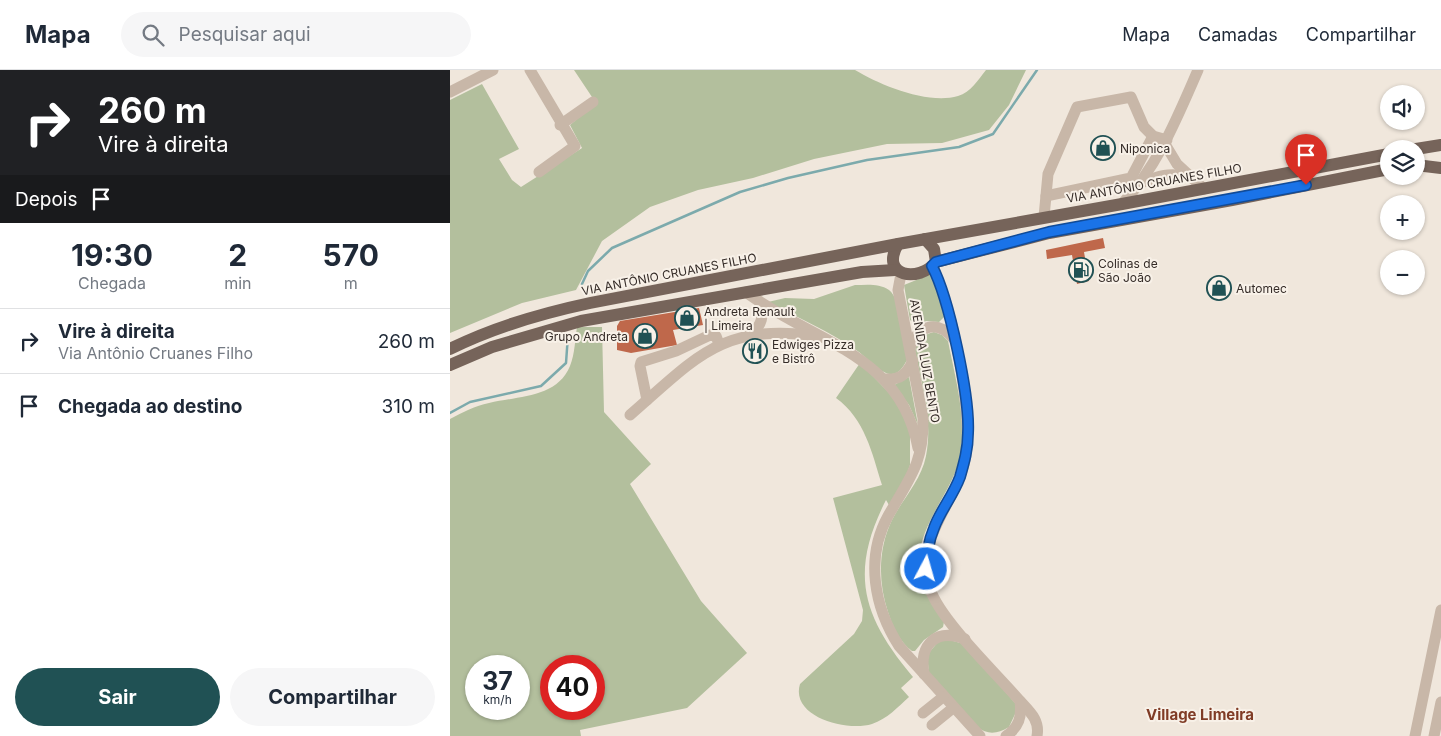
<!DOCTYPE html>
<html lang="pt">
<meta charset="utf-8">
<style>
body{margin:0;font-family:Inter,sans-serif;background:#f6f6f7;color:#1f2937;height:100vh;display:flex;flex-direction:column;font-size:19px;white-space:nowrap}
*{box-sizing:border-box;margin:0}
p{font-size:16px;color:#747a83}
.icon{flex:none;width:28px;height:28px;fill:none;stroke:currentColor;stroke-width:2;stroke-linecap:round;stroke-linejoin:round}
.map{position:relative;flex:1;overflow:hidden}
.side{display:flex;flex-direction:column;background:#fff;width:450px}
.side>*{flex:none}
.banner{background:#202124;color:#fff;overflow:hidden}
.buttons{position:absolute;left:930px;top:15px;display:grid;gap:10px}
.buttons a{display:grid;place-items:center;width:45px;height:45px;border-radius:50%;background:#fff;box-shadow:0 1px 4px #0004;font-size:25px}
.speed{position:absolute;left:15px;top:585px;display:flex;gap:10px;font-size:25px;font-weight:700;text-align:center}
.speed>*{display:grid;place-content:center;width:65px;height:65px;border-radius:50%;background:#fff;box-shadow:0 1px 4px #0004;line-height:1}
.speed small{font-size:12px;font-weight:400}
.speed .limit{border:8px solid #d22;background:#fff;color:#111}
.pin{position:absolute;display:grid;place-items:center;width:42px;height:42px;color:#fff;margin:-51px -21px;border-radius:50% 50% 50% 0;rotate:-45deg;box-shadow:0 0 5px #0007}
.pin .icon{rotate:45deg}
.me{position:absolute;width:55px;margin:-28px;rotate:6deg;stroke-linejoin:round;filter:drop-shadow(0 0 4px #0008)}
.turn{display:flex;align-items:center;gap:18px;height:105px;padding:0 15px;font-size:22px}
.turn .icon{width:65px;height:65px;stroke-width:2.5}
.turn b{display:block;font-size:35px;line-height:42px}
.then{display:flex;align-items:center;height:48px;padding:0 15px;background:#0003;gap:10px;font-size:19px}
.eta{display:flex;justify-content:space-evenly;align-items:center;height:85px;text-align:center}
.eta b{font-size:30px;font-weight:700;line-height:35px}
.button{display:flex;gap:10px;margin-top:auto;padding:10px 15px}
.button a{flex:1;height:58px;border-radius:30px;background:#205154;color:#fff;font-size:20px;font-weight:700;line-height:58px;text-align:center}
.button a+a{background:#f6f6f7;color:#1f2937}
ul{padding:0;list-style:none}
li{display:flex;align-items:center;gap:15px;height:65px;padding:0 15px;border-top:1px solid #e0e1e3}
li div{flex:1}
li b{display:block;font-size:19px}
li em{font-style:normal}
header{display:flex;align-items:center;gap:30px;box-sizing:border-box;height:70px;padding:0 25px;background:#fff;border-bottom:1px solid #e0e1e3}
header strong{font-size:24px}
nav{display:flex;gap:28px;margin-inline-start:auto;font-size:18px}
.search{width:350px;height:45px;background:#f6f6f7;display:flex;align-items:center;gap:12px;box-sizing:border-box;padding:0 18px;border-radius:28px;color:#747a83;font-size:19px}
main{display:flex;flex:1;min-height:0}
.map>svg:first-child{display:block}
.green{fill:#b3bf9d;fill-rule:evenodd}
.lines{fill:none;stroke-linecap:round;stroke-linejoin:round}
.stream{stroke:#7caaac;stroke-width:2.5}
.building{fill:#bf684b}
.minor{stroke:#c8b7a8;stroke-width:11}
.major{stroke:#76645a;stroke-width:12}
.route-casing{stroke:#114b97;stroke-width:12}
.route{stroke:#1a73e8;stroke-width:9}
.labels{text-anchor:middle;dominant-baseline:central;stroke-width:4;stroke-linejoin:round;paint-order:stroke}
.poi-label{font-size:12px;fill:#352c28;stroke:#f8f1e8;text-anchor:start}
.street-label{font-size:12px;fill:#352c28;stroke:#f8f1e8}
.quarter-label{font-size:15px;font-weight:bold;fill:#803c26;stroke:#f8f1e8}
</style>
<header>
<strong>Mapa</strong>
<div class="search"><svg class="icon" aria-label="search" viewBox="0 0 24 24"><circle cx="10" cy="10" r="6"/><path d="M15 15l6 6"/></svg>Pesquisar aqui</div>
<nav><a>Mapa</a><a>Camadas</a><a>Compartilhar</a></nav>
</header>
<main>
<section class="side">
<div class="banner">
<div class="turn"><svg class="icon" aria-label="right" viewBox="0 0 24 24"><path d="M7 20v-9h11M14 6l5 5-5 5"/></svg><div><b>260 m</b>Vire à direita</div></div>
<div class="then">Depois<svg class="icon" aria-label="arrive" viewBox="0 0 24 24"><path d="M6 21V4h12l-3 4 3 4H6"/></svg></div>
</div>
<div class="eta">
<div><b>19:30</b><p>Chegada</p></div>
<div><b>2</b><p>min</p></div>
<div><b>570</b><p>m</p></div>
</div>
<ul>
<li><svg class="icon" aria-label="right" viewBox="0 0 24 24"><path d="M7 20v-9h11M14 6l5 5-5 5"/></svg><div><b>Vire à direita</b><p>Via Antônio Cruanes Filho</p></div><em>260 m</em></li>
<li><svg class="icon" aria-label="arrive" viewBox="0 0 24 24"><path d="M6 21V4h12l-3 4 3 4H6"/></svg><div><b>Chegada ao destino</b></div><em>310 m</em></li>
</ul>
<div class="button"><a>Sair</a><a>Compartilhar</a></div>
</section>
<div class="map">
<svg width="991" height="666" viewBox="0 0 991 666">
<rect width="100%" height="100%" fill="#f0e7dc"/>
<g class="green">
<path d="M124,0h281c25,15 73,35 103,26 13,-4 20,-16 28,-26h40l-17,35 -20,25 -47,13 -55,1 -73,15 -61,19 -55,12 -48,17 -48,34 -26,49 -54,13 -72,30v-233l32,-16 37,65 -20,10 13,21 9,7 61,-39 -12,-23 26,-22z"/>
<polygon points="486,202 494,247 489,252 476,251 467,255 460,250 454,215"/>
<path d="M405,215c11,0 24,-2 34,5 12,8 15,54 18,70 -4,7 -8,15 -17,14 -10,-1 -23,-16 -31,-22 -28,-20 -61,-34 -91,-50l17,-4 29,1z"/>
<path d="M127,257h25l2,85 47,52 -21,20 71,117 46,52 -60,55 -107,22 1,6h-131v-317c13,-7 25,-13 39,-16 29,-7 68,-5 81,-37 5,-12 5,-27 7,-39zM26,596h43v43h-43zM101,596h43v43h-43z"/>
<path d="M484,262l8,3 6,6c7,36 18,74 13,111 -6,41 -52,80 -39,121 5,17 15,33 22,49l-1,5 -19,13 -9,11h-3c-12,-8 -20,-26 -24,-39 -10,-30 -10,-63 4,-92 11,-22 29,-39 34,-64 7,-36 -4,-70 -11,-105 2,-11 9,-17 19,-19z"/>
<path d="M410,293l37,38 13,32v32l-5,14 -16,26 -3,-5c-37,73 -24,116 27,177l-12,11 8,9c-11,10 -22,22 -37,27 -25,8 -82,-7 -72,-40l54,-50 8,-13 1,-11 -30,-112 49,-13c-10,-32 -17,-66 -46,-87z"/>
<polygon points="459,307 468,355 459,335 444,315"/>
<path d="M496,569l18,5 51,59 1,9 -7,15c-12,7 -21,8 -32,0l-48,-54 -2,-18 11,-13z"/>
</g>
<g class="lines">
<g class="stream">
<polyline points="132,214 138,201 162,178 290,122 338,108 417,90 509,77 543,64 587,0"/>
<polyline points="0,343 20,332 91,316 116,293 118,265"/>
</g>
</g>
<g class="building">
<polygon points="653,168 655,178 634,182 639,211 627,214 622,185 597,189 596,180"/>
<polygon points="249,238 253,255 223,260 227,275 181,283 167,280 167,256 170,251"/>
</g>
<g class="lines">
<g class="minor">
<polyline points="80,0 125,76 89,102"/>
<polyline points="0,22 43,0"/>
<polyline points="110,55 143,32"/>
<polyline points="715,74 727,94 754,119"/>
<path d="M691,113c17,-7 29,-11 47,-6"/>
<polyline points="596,126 681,108 703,66"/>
<path d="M672,134c36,-38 55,-86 76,-134"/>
<polyline points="594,147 598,104 627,37 681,27 694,57 703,66 717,70"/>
<path d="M482,197c20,36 41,147 34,188 -8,48 -53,81 -36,134 11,32 67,85 90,112 2,16 -1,26 -14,35"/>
<path d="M451,204l-3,16 25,128c1,45 -14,61 -35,98 -23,42 -14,91 11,130l81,90"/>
<path d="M296,222c66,50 155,61 172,156"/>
<path d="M302,264c10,-10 12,-17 8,-31"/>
<path d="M460,278c8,-23 27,-29 44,-9"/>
<path d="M435,309c15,1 21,-4 28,-18"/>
<polyline points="197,330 190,296 191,292 226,281 260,265 266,266 269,274"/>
<path d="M180,345c67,-58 91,-92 187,-79"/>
<path d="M474,604c-5,-30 12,-46 41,-35"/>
<path d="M570,631c10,11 20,19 17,35"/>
<polyline points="473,643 493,627"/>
<polyline points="482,655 503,638"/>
<polyline points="965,666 991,540"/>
<polyline points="984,666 991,632"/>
</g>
<g class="major">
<polyline points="966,79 991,75"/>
<polyline points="966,95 991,98"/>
<path d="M448,174c-19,33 21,39 38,18l-2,-13 -9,-10"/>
<polyline points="486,192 599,163 782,130 939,99"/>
<path d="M0,279c44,-22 93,-36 140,-46l308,-59 224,-40 267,-50"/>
<polyline points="0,295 42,277 131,251 412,202 445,200"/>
</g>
</g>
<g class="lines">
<defs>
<path id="route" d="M476,499c1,-14 2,-27 8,-41 6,-17 19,-32 26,-51 4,-14 8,-28 8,-44 2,-36 -19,-135 -36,-167l4,-4 113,-30 257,-47"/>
</defs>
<use href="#route" class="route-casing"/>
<use href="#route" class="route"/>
</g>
<defs>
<symbol id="shop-ring" viewBox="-11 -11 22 22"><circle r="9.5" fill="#f8f1e8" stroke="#205154" stroke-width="1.5"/><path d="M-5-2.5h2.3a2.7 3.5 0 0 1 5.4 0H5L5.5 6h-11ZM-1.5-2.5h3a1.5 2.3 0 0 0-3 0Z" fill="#205154"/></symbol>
<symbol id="fuel-ring" viewBox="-11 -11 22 22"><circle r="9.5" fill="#f8f1e8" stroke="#205154" stroke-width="1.5"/><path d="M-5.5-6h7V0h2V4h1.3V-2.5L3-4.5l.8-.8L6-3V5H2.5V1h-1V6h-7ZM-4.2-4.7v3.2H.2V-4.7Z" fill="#205154"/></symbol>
<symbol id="restaurant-ring" viewBox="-11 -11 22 22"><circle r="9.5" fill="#f8f1e8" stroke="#205154" stroke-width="1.5"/><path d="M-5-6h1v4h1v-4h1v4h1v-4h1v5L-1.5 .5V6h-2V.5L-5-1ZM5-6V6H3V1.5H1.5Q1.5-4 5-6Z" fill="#205154"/></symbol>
</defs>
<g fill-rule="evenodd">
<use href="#shop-ring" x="639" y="64" width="28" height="28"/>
<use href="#fuel-ring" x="617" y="186" width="28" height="28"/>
<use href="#shop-ring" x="755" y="204" width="28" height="28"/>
<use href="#shop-ring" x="223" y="234" width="28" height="28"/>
<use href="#shop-ring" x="181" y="252" width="28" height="28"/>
<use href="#restaurant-ring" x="291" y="267" width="28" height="28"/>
</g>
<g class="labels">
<g class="poi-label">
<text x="670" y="78">Niponica</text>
<text x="648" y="193">Colinas de<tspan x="648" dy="14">São João</tspan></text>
<text x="786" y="218">Automec</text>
<text x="254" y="241">Andreta Renault<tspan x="254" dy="14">| Limeira</tspan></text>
<text x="178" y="266" text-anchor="end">Grupo Andreta</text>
<text x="322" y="274">Edwiges Pizza<tspan x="322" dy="14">e Bistrô</tspan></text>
</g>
<g class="street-label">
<text transform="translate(704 113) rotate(-10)">VIA ANTÔNIO CRUANES FILHO</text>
<text transform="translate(219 204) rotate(-11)">VIA ANTÔNIO CRUANES FILHO</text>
<text transform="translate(475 291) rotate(80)">AVENIDA LUIZ BENTO</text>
</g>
<g class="quarter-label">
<text x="750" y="644">Village Limeira</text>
</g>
</g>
</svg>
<div class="buttons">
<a><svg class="icon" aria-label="sound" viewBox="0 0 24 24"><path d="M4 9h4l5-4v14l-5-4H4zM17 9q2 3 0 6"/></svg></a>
<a><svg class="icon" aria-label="layers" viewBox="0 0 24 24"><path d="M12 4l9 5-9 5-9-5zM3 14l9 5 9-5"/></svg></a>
<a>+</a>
<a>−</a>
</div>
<div class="speed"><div>37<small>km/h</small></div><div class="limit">40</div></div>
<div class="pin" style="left:856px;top:115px;background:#d93025"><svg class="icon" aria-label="arrive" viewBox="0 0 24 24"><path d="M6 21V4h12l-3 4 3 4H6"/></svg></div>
<svg class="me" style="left:476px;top:499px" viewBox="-20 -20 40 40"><circle r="17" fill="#1a73e8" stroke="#fff" stroke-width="3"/><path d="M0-11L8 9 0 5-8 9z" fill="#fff"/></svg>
</div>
</main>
